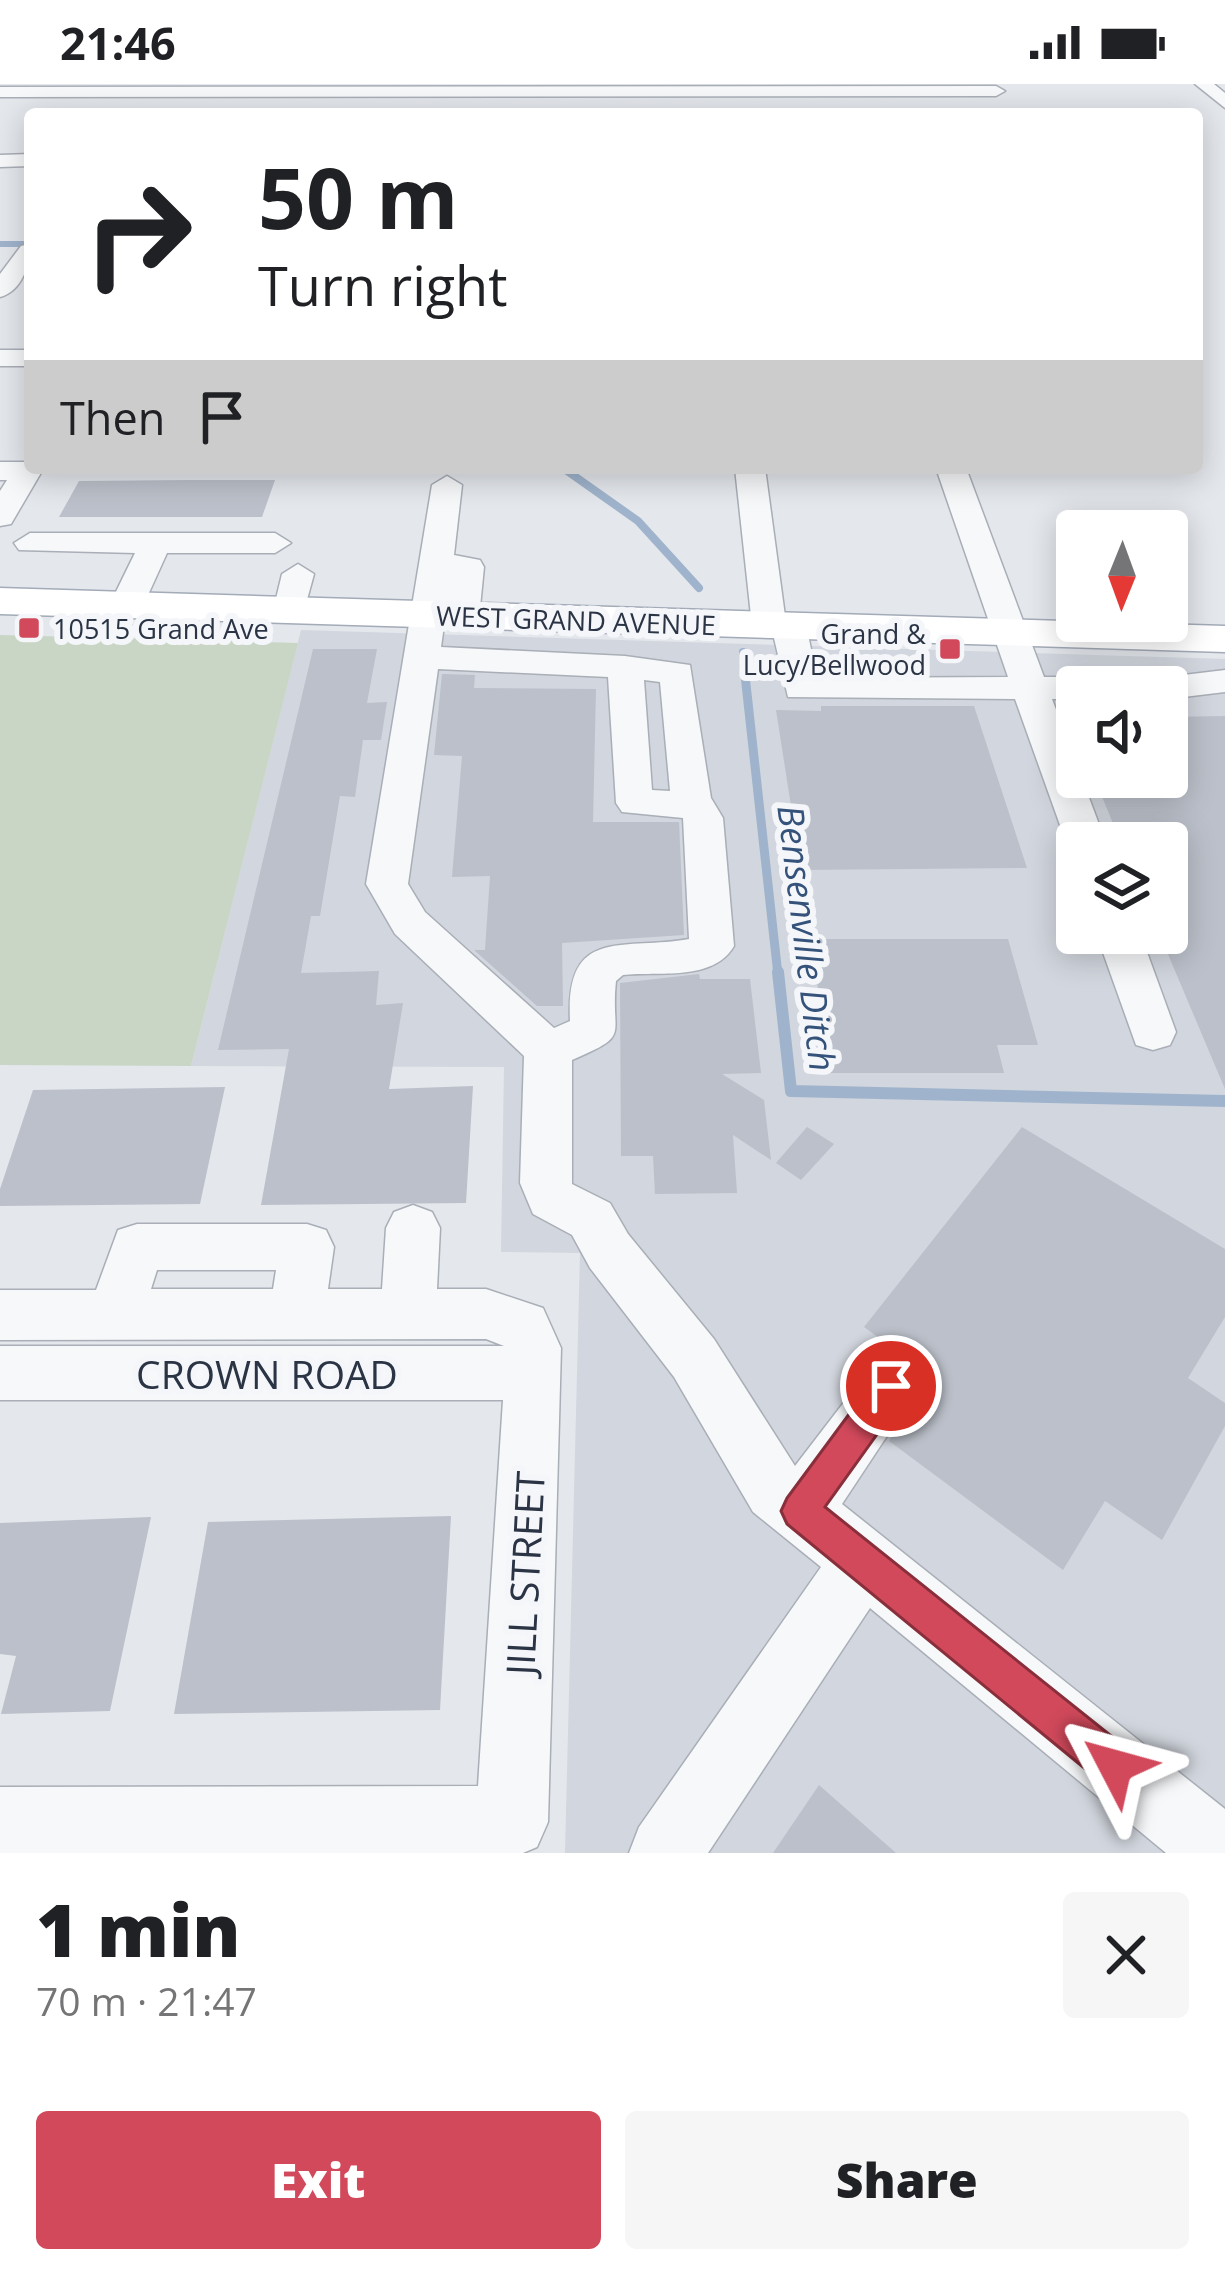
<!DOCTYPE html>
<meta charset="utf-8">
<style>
body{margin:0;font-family:"Open Sans",sans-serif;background:#f6f6f6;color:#202124;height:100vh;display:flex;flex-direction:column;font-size:45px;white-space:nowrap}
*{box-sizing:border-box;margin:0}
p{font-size:39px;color:#757577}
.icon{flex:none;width:66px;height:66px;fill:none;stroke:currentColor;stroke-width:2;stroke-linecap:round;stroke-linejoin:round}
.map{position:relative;height:1769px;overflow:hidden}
.details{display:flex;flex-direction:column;background:#fff;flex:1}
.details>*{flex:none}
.guide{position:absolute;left:24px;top:24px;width:1179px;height:366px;border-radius:12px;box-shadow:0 6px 30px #0003;background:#fff;color:#202124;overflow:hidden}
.needle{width:78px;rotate:181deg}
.buttons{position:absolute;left:1056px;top:426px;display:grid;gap:24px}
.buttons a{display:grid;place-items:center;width:132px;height:132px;border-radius:12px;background:#fff;box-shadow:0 6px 30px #0003;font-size:60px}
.pin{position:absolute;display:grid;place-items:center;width:102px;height:102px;color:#fff;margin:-51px;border:6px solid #fff;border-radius:50%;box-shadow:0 3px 12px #0007}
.me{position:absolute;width:132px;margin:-66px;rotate:309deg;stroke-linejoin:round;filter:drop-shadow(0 0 9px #0008)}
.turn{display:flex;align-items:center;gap:42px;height:252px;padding:0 36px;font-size:54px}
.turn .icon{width:156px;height:156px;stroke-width:2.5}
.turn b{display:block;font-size:84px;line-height:102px}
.then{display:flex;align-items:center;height:114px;padding:0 36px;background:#0003;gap:24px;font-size:45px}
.round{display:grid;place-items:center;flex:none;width:126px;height:126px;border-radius:12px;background:#f6f6f6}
.headline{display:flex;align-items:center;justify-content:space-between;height:204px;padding:0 36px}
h1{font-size:72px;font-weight:800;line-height:90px}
.action{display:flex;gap:24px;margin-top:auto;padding:24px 36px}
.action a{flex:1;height:138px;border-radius:12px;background:#d1495b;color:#fff;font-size:48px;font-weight:800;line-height:138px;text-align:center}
.action a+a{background:#f6f6f6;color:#202124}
.status{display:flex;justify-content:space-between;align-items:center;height:84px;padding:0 60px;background:#fff;direction:ltr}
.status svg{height:33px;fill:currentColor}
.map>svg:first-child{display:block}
.built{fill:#d2d6de;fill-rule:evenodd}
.green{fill:#c9d6c5}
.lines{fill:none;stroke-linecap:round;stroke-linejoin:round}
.stream-far3{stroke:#9fb4cc;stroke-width:6}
.stream-far2{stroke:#9fb4cc;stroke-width:8}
.stream-far1{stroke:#9fb4cc;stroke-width:9}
.stream{stroke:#9fb4cc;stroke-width:12}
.building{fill:#bbc0ca}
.minor-casing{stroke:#a9aeb7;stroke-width:3}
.major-casing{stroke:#a3abb8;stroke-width:3}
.minor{fill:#f7f8fa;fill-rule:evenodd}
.major{fill:#fff;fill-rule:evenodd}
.route{fill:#d1495b;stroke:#882f3b;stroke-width:3}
.poi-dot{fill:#d1495b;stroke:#f4f6f9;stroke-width:4.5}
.labels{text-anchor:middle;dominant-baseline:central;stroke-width:12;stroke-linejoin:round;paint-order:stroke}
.far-street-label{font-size:27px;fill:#2b3445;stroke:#f4f6f9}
.far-poi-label{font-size:27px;fill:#2b3445;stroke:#f4f6f9;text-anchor:start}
.water-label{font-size:36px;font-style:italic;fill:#34527a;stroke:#f4f6f9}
.near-street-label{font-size:39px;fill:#2b3445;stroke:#f4f6f9}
</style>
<div class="status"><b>21:46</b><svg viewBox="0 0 49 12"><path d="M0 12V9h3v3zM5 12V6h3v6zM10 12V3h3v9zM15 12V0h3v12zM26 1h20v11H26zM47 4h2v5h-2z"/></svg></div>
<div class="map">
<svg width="1225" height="1769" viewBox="0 0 1225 1769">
<rect width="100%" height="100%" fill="#e4e7ec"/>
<path class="built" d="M301,546l924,29v1194h-660l15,-600 -79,-1 3,-185 -313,-1zM1077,603h90v90h-90zM1077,759h90v90h-90z"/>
<polygon class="green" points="0,551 298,559 191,982 0,981"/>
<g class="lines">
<polyline class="stream-far3" points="0,160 30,160"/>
<g class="stream-far2">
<polyline points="563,384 638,437 699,504"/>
<polyline points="743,568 745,585"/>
</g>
<polyline class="stream-far1" points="744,582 778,891"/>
<polyline class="stream" points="778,888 791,1007 1225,1017"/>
</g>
<g class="building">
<polygon points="190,396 275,396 262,433 59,433 79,397"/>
<polygon points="313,565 377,565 367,619 387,618 381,656 363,656 355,713 340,712 320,832 311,832 301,889 379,887 376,921 403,919 389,1005 473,1002 466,1119 261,1121 289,965 218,966"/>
<polygon points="442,590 475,591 474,604 596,605 593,738 679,738 684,851 562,859 563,922 537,922 474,866 485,866 490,792 452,793 462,672 434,671"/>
<polygon points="821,622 974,622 1027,784 801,786 776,626 821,627"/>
<polygon points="1225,632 1225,1005 1159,849 1167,849 1167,759 1121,759 1094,693 1167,693 1167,633"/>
<polygon points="811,855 1008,855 1038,961 997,961 1004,989 830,989"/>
<polygon points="699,890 700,895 750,895 761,989 722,990 764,1016 771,1076 733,1051 737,1109 655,1110 653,1072 621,1072 620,899"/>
<polygon points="225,1003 200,1120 0,1122 0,1105 33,1006"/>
<polygon points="807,1043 834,1060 801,1096 776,1079"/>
<polygon points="1022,1043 1225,1165 1225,1233 1188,1294 1225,1319 1225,1342 1162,1456 1105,1417 1063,1486 889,1357 929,1291 864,1243"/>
<polygon points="451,1432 440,1626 174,1630 208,1438"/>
<polygon points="151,1433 110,1627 1,1630 16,1572 0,1570 0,1439"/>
<polygon points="819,1701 896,1769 773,1769"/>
</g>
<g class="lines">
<defs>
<g id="minor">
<polygon points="1195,0 1214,0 1225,9 1225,24"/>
<polygon points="0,3 996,2 1005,7 996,12 0,13"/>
<polygon points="30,70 30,82 0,83 0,71"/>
<path d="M30,160c0,21 -8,47 -30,53v-23l21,-28z"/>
<rect x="0" y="266" width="30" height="16"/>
<polygon points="0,378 27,378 42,387 11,440 0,442 0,407 7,396 0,396"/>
<polygon points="735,384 765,384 785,532 801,534 806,541 817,594 1008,593 936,384 966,384 1044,593 1077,593 1094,603 1077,603 1077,615 1052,615 1106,759 1077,759 1077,771 1070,769 1015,615 788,613 773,550 757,548 752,541"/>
<path d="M447,392l15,9 -8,70 26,5 4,7 -5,50 -17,10 -17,-9 -4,29 184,9 65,9 21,133 12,20 11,128c-21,36 -76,25 -111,29l-7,6c-6,57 17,53 -44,79v124l38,19 18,31 86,105 81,127 76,-99 20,-8 20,8 9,19 -78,118 383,305v44h-59l-296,-245 -162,245h-79l10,-26 182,-260 -68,-55 -79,-135 -84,-109 -18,-33 -39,-21 -13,-31 4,-127 -129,-122 -29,-50 66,-399zM438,585l170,8 8,126 6,9 61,6 6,121c-66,12 -124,-14 -119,82l-16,7 -129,-116 -17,-28zM644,596l16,2 10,109 -18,-1z"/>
<polygon points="30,449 275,449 291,459 275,469 167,469 143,522 126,532 109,522 135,469 19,466 14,459"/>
<polygon points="298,480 314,490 302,534 278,534 273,527 282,490"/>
<polygon points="1225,586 1225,608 1167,615 1167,603 1150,603 1167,593"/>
<polygon points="1096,849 1140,849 1176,948 1170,961 1153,966 1136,961"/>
<path d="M413,1121l19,7 8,16 -3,61h49l57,19 18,40 -13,474 -11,25 -14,6h-523v-66l478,-1 25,-386h-503v-54h504l-18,-7 -486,1v-50h96l22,-60 19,-6h170l19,6 8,17 -6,42h54l4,-61 8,-16zM157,1186h119l-3,19h-122z"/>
</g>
<polygon id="major" points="0,504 1225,542 1225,568 0,530"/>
</defs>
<use href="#minor" class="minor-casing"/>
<use href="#major" class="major-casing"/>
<use href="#minor" class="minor"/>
<use href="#major" class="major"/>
</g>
<polygon class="route" points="891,1286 903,1291 908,1302 903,1314 825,1423 1130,1667 1136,1682 1130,1697 1115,1703 1100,1697 787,1440 781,1427 787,1414 878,1291"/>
<g class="poi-dot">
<rect x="17" y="532" width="24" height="24" rx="6"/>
<rect x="938" y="553" width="24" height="24" rx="6"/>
</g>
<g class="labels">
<g class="far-street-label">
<text transform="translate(576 536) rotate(2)">WEST GRAND AVENUE</text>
</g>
<g class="far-poi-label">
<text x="53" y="544">10515 Grand Ave</text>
<text x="926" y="549" text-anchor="end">Grand &amp;<tspan x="926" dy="31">Lucy/Bellwood</tspan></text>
</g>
<g class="water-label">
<text transform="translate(807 854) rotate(83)">Bensenville Ditch</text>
</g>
<g class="near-street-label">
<text x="267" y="1289">CROWN ROAD</text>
<text transform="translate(524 1489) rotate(-87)">JILL STREET</text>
</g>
</g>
</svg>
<div class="buttons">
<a><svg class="needle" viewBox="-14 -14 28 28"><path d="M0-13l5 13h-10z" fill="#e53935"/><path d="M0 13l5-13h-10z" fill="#757577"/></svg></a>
<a><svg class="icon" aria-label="sound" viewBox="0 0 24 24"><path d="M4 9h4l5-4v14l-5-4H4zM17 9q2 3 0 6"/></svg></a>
<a><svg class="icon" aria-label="layers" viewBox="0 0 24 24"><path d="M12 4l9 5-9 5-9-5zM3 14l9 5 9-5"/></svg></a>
</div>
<div class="pin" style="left:891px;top:1302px;background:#d93025"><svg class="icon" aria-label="arrive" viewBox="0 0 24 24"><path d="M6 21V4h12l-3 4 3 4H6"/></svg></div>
<svg class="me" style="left:1115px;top:1682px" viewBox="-20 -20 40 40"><path d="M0-17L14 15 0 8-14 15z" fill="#d1495b" stroke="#fff" stroke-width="4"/></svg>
<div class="guide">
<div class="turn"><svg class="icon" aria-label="right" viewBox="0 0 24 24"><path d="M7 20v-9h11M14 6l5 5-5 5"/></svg><div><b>50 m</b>Turn right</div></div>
<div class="then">Then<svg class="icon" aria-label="arrive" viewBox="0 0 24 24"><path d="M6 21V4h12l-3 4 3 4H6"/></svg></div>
</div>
</div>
<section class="details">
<div class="headline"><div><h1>1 min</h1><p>70 m · 21:47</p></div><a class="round"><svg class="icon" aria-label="close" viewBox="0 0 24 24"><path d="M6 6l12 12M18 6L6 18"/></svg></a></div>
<div class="action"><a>Exit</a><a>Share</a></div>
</section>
